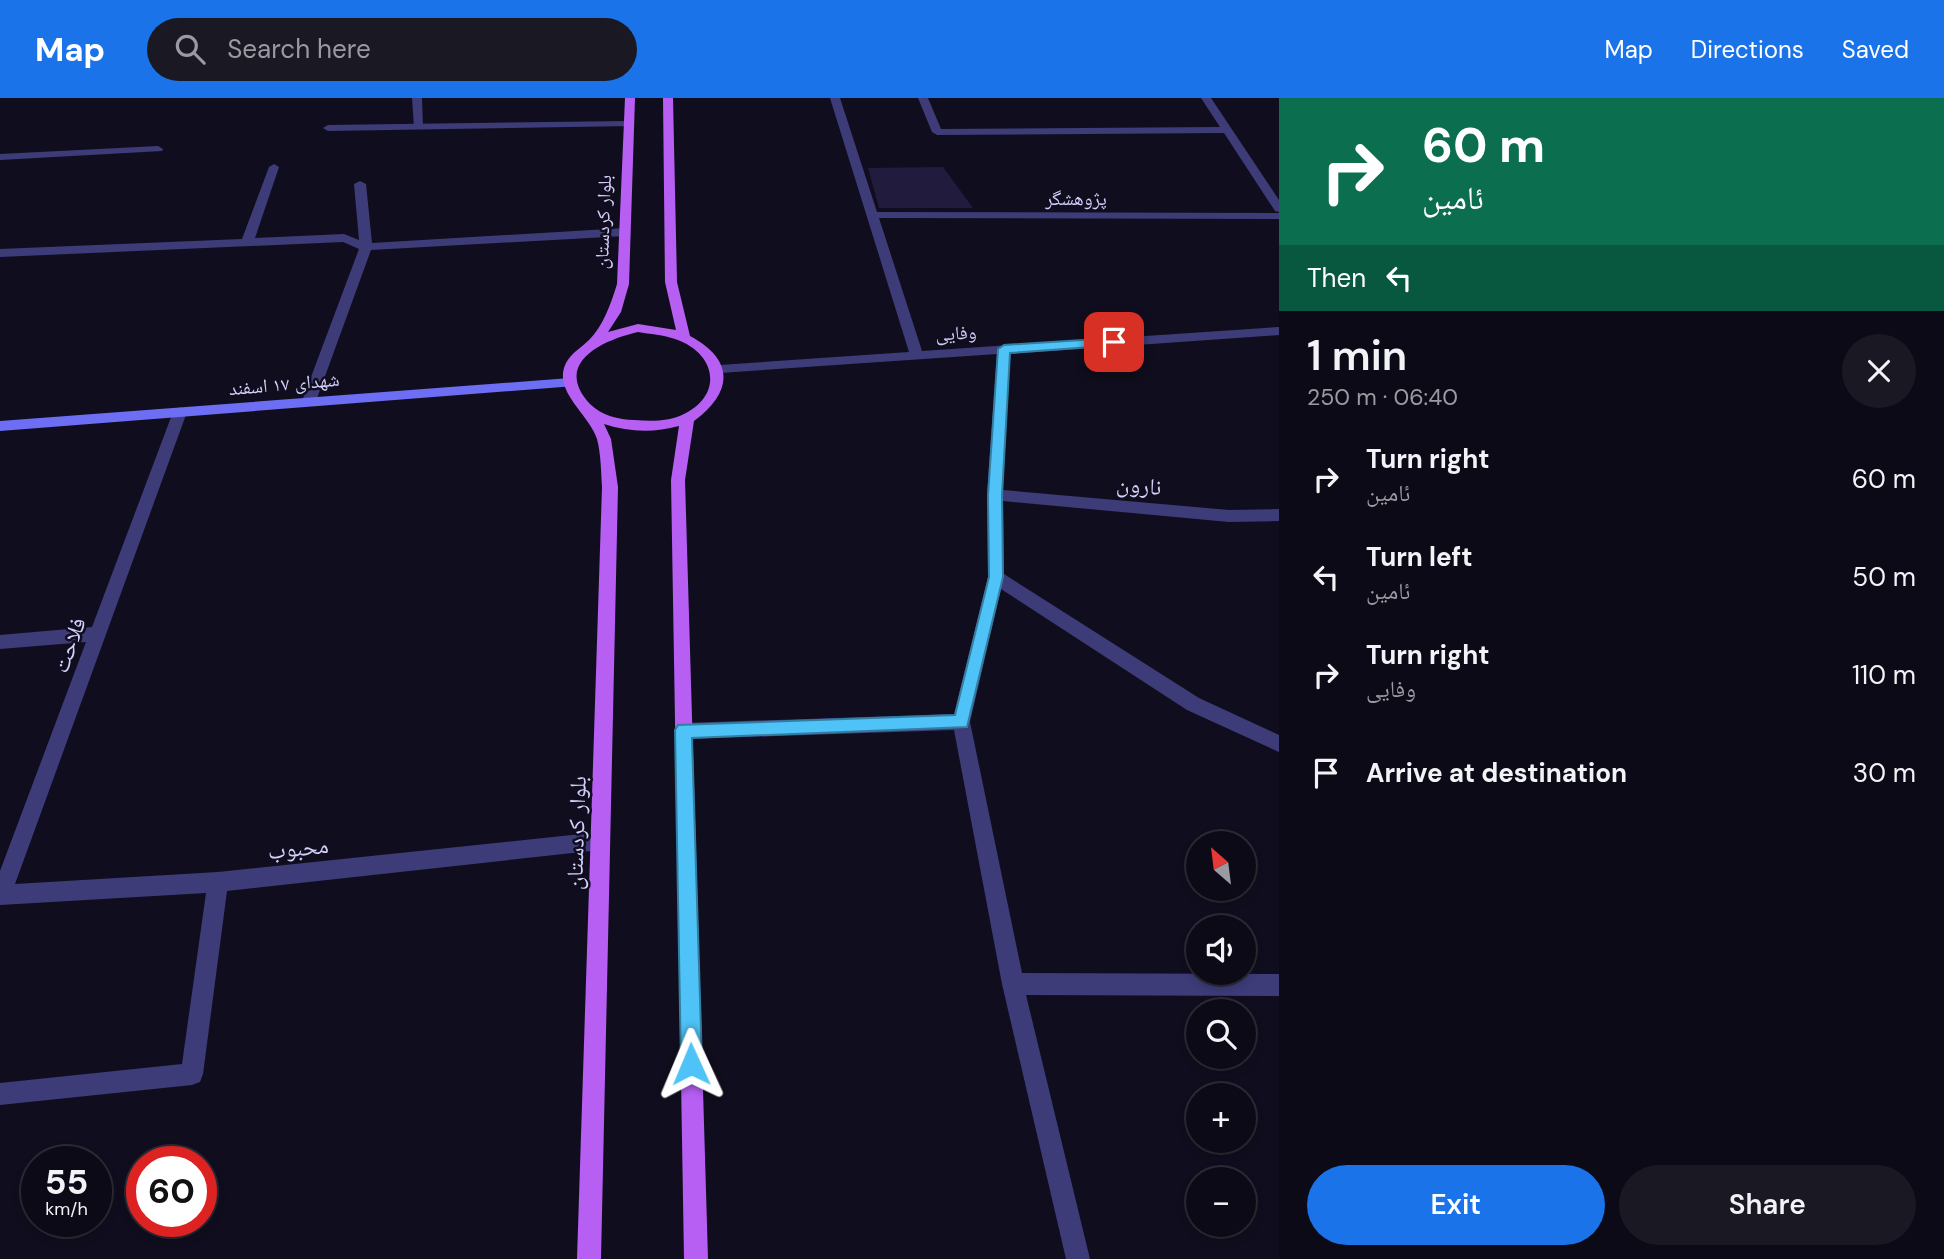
<!DOCTYPE html>
<meta charset="utf-8">
<style>
body{margin:0;font-family:"DM Sans","Noto Naskh Arabic",sans-serif;background:#1a1823;color:#f1f3f6;height:100vh;display:flex;flex-direction:column;font-size:26px;white-space:nowrap}
*{box-sizing:border-box;margin:0}
p{font-size:23px;color:#9a9aa1}
.icon{flex:none;width:38px;height:38px;fill:none;stroke:currentColor;stroke-width:2;stroke-linecap:round;stroke-linejoin:round}
.map{position:relative;flex:1;overflow:hidden}
.panel{display:flex;flex-direction:column;background:#0c0a16;width:665px}
.panel>*{flex:none}
.banner{background:#0b6e4f;color:#fff;overflow:hidden}
.needle{width:46px;rotate:332deg}
.tools{position:absolute;left:1186px;top:733px;display:grid;gap:14px}
.tools a{display:grid;place-items:center;width:70px;height:70px;border-radius:50%;background:#0c0a16;box-shadow:0 4px 10px #0003,0 0 0 2px #2c2b35;font-size:35px}
.speed{position:absolute;left:21px;top:1048px;display:flex;gap:14px;font-size:35px;font-weight:700;text-align:center}
.speed>*{display:grid;place-content:center;width:91px;height:91px;border-radius:50%;background:#0c0a16;box-shadow:0 4px 10px #0003,0 0 0 2px #2c2b35;line-height:1}
.speed small{font-size:18px;font-weight:400}
.speed .limit{border:10px solid #d22;background:#fff;color:#111}
.pin{position:absolute;display:grid;place-items:center;width:60px;height:60px;color:#fff;margin:-30px;border-radius:14px;box-shadow:0 4px 10px #0006}
.me{position:absolute;width:77px;margin:-38px;rotate:359deg;stroke-linejoin:round;filter:drop-shadow(0 0 5px #0008)}
.turn{display:flex;align-items:center;gap:24px;height:147px;padding:0 28px;font-size:32px}
.turn .icon{width:91px;height:91px;stroke-width:2.5}
.turn b{display:block;font-size:49px;line-height:60px}
.then{display:flex;align-items:center;height:66px;padding:0 28px;background:#0003;gap:14px;font-size:26px}
.round{display:grid;place-items:center;flex:none;width:74px;height:74px;border-radius:37px;background:#1a1823}
.overview{display:flex;align-items:center;justify-content:space-between;height:119px;padding:0 28px}
h1{font-size:42px;font-weight:600;line-height:52px}
.action{display:flex;gap:14px;margin-top:auto;padding:14px 28px}
.action a{flex:1;height:80px;border-radius:42px;background:#1a73e8;color:#fff;font-size:28px;font-weight:600;line-height:80px;text-align:center}
.action a+a{background:#1a1823;color:#f1f3f6}
ul{padding:0;list-style:none}
li{display:flex;align-items:center;gap:21px;height:98px;padding:0 28px}
li div{flex:1}
li b{display:block;font-size:26px}
li em{font-style:normal}
header{display:flex;align-items:center;gap:42px;box-sizing:border-box;height:98px;padding:0 35px;background:#1a73e8;color:#fff}
header strong{font-size:33px}
nav{display:flex;gap:38px;margin-inline-start:auto;font-size:24px}
.search{width:490px;height:63px;background:#1a1823;display:flex;align-items:center;gap:18px;box-sizing:border-box;padding:0 24px;border-radius:38px;color:#9a9aa1;font-size:26px}
main{display:flex;flex:1;min-height:0}
.map>svg:first-child{display:block}
.building{fill:#211b3d}
.lines{fill:none;stroke-linecap:round;stroke-linejoin:round}
.lane{fill:#3d3c79;fill-rule:evenodd}
.street{fill:#3d3c79;fill-rule:evenodd}
.secondary{fill:#6d6ef3;fill-rule:evenodd}
.primary{fill:#b65ff2;fill-rule:evenodd}
.route{fill:#4fc3f7;stroke:#337fa1;stroke-width:2}
.labels{text-anchor:middle;dominant-baseline:central;stroke-width:5;stroke-linejoin:round;paint-order:stroke}
.far-street-label{font-size:19px;fill:#d2cffb;stroke:#100e1e}
.street-label{font-size:23px;fill:#d2cffb;stroke:#100e1e}
</style>
<header>
<strong>Map</strong>
<div class="search"><svg class="icon" aria-label="search" viewBox="0 0 24 24"><circle cx="10" cy="10" r="6"/><path d="M15 15l6 6"/></svg>Search here</div>
<nav><a>Map</a><a>Directions</a><a>Saved</a></nav>
</header>
<main>
<div class="map">
<svg width="1279" height="1161" viewBox="0 0 1279 1161">
<rect width="100%" height="100%" fill="#100e1e"/>
<polygon class="building" points="943,69 973,110 879,110 868,70"/>
<g class="lines">
<polygon class="lane" points="412,0 422,0 423,31 414,29"/>
<g class="street">
<polygon points="830,0 840,0 877,114 1279,115 1279,121 879,120 922,253 1279,229 1279,237 1010,256 1003,392 1229,412 1279,411 1279,423 1229,424 1003,403 1004,476 1199,600 1279,637 1279,654 1187,612 1001,491 970,624 1022,875 1279,876 1279,898 1026,897 1090,1161 1066,1161 1002,886 954,632 684,641 678,639 675,633 678,627 684,625 954,616 988,479 987,397 997,256 720,275 713,271 720,267 909,254"/>
<polygon points="918,0 928,0 941,31 1220,29 1201,0 1211,0 1279,102 1279,114 1275,113 1224,35 937,37 932,34"/>
<polygon points="629,23 634,26 633,28 328,33 323,30 328,27"/>
<polygon points="158,48 163,51 162,53 0,62 0,56"/>
<polygon points="274,66 279,69 255,140 344,136 359,142 354,86 360,83 366,86 372,145 625,130 631,134 625,138 371,152 316,303 309,308 302,303 359,151 343,144 0,159 0,151 242,141 269,69"/>
<polygon points="180,309 187,314 15,786 218,774 600,734 607,736 610,743 607,750 600,752 227,793 203,976 200,984 192,987 0,1007 0,985 182,966 206,795 0,807 0,773 86,544 0,551 0,537 92,529 173,314"/>
</g>
<polygon class="secondary" points="570,280 577,285 575,288 0,333 0,323"/>
<path class="primary" d="M625,0h10l-6,186 -8,28 -13,20 30,-8 38,6 -11,-48 -2,-184h10l4,184 13,54c45,24 43,56 4,85l-9,59 23,779h-24l-13,-779 8,-54c-26,7 -50,6 -75,-2l7,15 7,48 -17,772h-24l25,-772c-1,-15 -1,-33 -5,-48 -8,-25 -45,-48 -31,-76 6,-11 15,-15 23,-23 14,-14 22,-36 28,-56zM638,234c12,2 26,3 37,7 42,14 49,57 7,76 -15,7 -32,6 -48,5 -15,0 -33,-5 -44,-16 -38,-41 13,-64 48,-72z"/>
</g>
<polygon class="route" points="1114,240 1120,244 1118,247 1010,255 1002,397 1003,479 967,629 692,640 702,966 699,974 691,977 684,974 681,966 675,632 678,627 955,617 989,479 988,397 998,251 1004,247"/>
<g class="labels">
<g class="far-street-label">
<text x="1076" y="100">پژوهشگر</text>
<text transform="translate(603 124) rotate(-88)">بلوار کردستان</text>
<text transform="translate(956 235) rotate(-3)">وفایی</text>
<text transform="translate(284 286) rotate(-5)">شهدای ۱۷ اسفند</text>
</g>
<g class="street-label">
<text transform="translate(1139 387) rotate(5)">نارون</text>
<text transform="translate(69 547) rotate(-70)">فلاحت</text>
<text transform="translate(576 735) rotate(-88)">بلوار کردستان</text>
<text transform="translate(298 750) rotate(-6)">محبوب</text>
</g>
</g>
</svg>
<div class="tools">
<a><svg class="needle" viewBox="-14 -14 28 28"><path d="M0-13l5 13h-10z" fill="#e53935"/><path d="M0 13l5-13h-10z" fill="#9a9aa1"/></svg></a>
<a><svg class="icon" aria-label="sound" viewBox="0 0 24 24"><path d="M4 9h4l5-4v14l-5-4H4zM17 9q2 3 0 6"/></svg></a>
<a><svg class="icon" aria-label="search" viewBox="0 0 24 24"><circle cx="10" cy="10" r="6"/><path d="M15 15l6 6"/></svg></a>
<a>+</a>
<a>−</a>
</div>
<div class="speed"><div>55<small>km/h</small></div><div class="limit">60</div></div>
<div class="pin" style="left:1114px;top:244px;background:#d93025"><svg class="icon" aria-label="arrive" viewBox="0 0 24 24"><path d="M6 21V4h12l-3 4 3 4H6"/></svg></div>
<svg class="me" style="left:691px;top:966px" viewBox="-20 -20 40 40"><path d="M0-17L14 15 0 8-14 15z" fill="#4fc3f7" stroke="#fff" stroke-width="4"/></svg>
</div>
<section class="panel">
<div class="banner">
<div class="turn"><svg class="icon" aria-label="right" viewBox="0 0 24 24"><path d="M7 20v-9h11M14 6l5 5-5 5"/></svg><div><b>60 m</b>ئامین</div></div>
<div class="then">Then<svg class="icon" aria-label="left" viewBox="0 0 24 24"><path d="M17 20v-9H6M10 6l-5 5 5 5"/></svg></div>
</div>
<div class="overview"><div><h1>1 min</h1><p>250 m · 06:40</p></div><a class="round"><svg class="icon" aria-label="close" viewBox="0 0 24 24"><path d="M6 6l12 12M18 6L6 18"/></svg></a></div>
<ul>
<li><svg class="icon" aria-label="right" viewBox="0 0 24 24"><path d="M7 20v-9h11M14 6l5 5-5 5"/></svg><div><b>Turn right</b><p>ئامین</p></div><em>60 m</em></li>
<li><svg class="icon" aria-label="left" viewBox="0 0 24 24"><path d="M17 20v-9H6M10 6l-5 5 5 5"/></svg><div><b>Turn left</b><p>ئامین</p></div><em>50 m</em></li>
<li><svg class="icon" aria-label="right" viewBox="0 0 24 24"><path d="M7 20v-9h11M14 6l5 5-5 5"/></svg><div><b>Turn right</b><p>وفایی</p></div><em>110 m</em></li>
<li><svg class="icon" aria-label="arrive" viewBox="0 0 24 24"><path d="M6 21V4h12l-3 4 3 4H6"/></svg><div><b>Arrive at destination</b></div><em>30 m</em></li>
</ul>
<div class="action"><a>Exit</a><a>Share</a></div>
</section>
</main>
